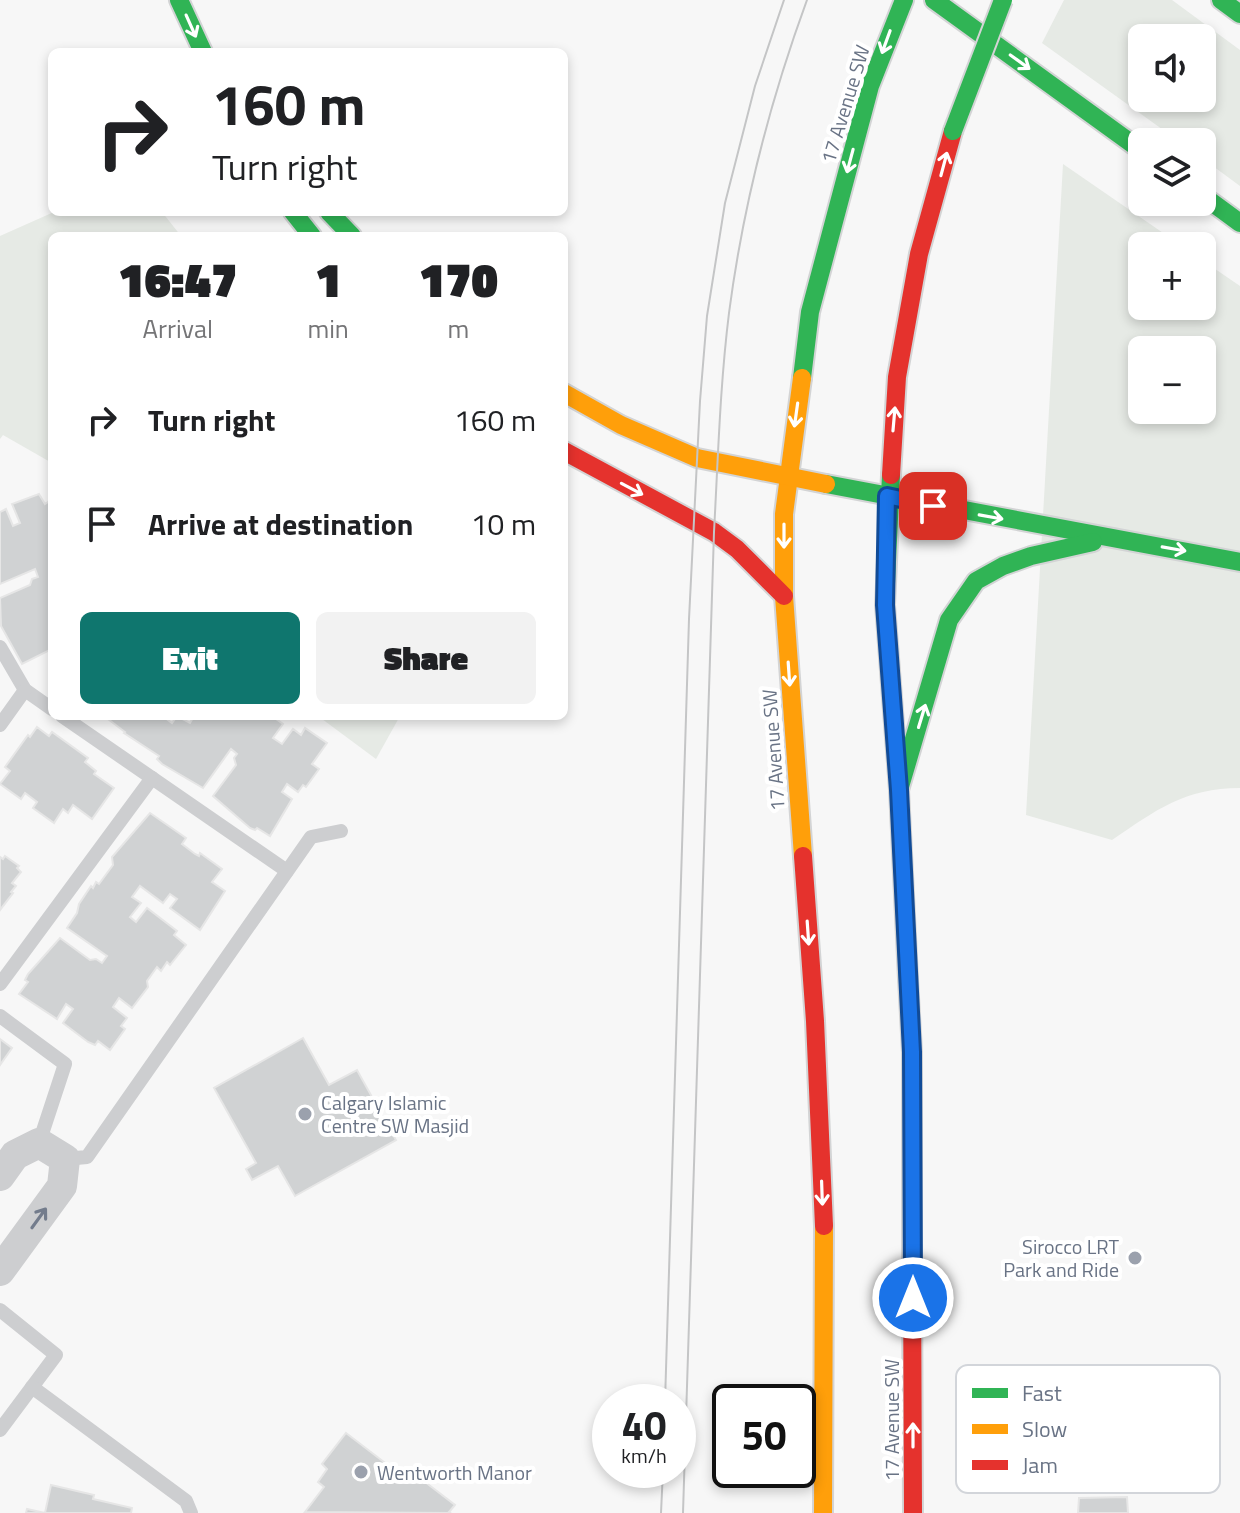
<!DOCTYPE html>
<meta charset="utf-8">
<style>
body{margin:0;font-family:"Titillium Web",sans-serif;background:#f2f2f2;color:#202124;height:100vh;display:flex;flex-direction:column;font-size:30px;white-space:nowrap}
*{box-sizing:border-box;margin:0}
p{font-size:26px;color:#757577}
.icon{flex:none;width:44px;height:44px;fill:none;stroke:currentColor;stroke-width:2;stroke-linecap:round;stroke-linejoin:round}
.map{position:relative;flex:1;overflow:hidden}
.side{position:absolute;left:48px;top:232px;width:520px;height:488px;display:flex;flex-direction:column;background:#fff;border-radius:12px;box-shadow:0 4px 12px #0003}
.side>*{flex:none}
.hud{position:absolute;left:48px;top:48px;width:520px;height:168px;border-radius:12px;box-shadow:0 4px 12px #0003;background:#fff;color:#202124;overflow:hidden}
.controls{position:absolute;left:1128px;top:24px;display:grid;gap:16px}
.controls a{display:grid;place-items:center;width:88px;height:88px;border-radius:12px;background:#fff;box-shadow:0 4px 12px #0003;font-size:40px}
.speed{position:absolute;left:592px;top:1384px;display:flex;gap:16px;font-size:40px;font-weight:700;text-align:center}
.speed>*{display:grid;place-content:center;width:104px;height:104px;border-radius:50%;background:#fff;box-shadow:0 4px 12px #0003;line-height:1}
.speed small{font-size:20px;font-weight:400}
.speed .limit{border:4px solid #111;border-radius:12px;background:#fff;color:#111}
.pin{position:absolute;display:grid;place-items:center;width:68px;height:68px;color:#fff;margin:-34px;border-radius:16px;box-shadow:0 4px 12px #0006}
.me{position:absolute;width:88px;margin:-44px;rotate:0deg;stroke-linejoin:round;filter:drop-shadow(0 0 6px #0008)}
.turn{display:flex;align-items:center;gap:28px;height:168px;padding:0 32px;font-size:36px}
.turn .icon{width:104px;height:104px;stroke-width:2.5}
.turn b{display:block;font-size:56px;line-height:68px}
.eta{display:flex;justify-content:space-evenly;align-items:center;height:136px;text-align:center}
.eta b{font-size:48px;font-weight:800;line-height:56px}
.cta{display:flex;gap:16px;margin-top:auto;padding:16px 32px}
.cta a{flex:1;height:92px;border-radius:12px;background:#0f766e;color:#fff;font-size:32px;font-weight:800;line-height:92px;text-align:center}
.cta a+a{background:#f2f2f2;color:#202124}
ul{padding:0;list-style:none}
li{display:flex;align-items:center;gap:24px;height:104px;padding:0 32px}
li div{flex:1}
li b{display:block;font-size:30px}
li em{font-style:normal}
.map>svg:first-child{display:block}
.green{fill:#e6eae5;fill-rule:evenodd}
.building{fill:#d0d2d3;stroke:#e6e6e6;stroke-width:2}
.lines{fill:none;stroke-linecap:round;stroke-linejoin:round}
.fast-casing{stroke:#d3d4d5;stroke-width:22}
.slow-casing{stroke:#d3d4d5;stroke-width:22}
.jam-casing{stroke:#d3d4d5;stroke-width:22}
.lane{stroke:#cdced0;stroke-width:14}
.street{stroke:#cdced0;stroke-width:30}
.fast{stroke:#30b455;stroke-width:18}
.slow{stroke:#ff9f0a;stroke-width:18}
.jam{stroke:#e5322d;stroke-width:18}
.tram{stroke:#c4c5c6;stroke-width:2}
.fast-bridge-casing{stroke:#d3d4d5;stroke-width:22;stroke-linecap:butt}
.fast-bridge{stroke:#30b455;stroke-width:18}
.oneway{stroke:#fff}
.oneway2{stroke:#737c8c}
.route-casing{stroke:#114b97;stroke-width:20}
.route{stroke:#1a73e8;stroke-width:14}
.poi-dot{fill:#9ba1ad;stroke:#fff;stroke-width:3}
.labels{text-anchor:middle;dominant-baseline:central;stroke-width:8;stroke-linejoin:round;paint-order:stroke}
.street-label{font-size:20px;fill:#697385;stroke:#fff}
.poi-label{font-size:20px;fill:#697385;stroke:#fff;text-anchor:start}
.key{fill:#fff;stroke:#d2d5da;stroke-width:2}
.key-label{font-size:22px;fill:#697385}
</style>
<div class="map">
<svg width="1240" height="1513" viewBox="0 0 1240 1513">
<rect width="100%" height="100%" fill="#f7f7f7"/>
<g class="green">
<path d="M1064,0h108l68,50v136l-38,-28v-16h-22l-138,-99zM1142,38h60v60h-60z"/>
<path d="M1063,164l119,82h-40v60h60v-46l38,26v502c-55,0 -84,22 -128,52l-86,-25zM1142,350h60v60h-60z"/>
<polygon points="54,212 162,212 181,236 52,236 52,463 3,435 0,439 0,236"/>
<polygon points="318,716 400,716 376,759"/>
</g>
<g class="building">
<polygon points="39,494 45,504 52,499 52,649 22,664 1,626 0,598 30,585 32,579 38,577 35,569 0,584 0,512 6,509 13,526 20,523 12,504"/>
<polygon points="104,716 171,716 168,720 172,723 177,716 190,723 194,716 272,716 283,724 273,738 282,744 293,729 301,735 305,728 327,743 312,764 319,769 306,787 303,785 298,792 287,784 282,792 292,799 270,836 257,828 255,830 250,828 213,796 236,765 234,758 237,754 231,749 203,788 162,764 157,759 159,756 124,733 125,732"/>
<polygon points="37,727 49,736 52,732 88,758 85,762 96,771 94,774 114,788 92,819 73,805 68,813 63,809 54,823 33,808 37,802 25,793 21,799 0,784 10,771 5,767 28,735 30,737"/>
<polygon points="150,813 186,838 182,844 195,854 199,856 200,853 222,869 212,882 225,891 200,930 170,908 177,899 170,894 163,903 140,886 132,897 141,903 130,917 136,922 147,908 177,931 174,935 186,945 170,965 167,962 161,971 157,967 147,981 148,987 132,1008 119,998 113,1007 127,1018 121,1026 125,1029 110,1050 98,1041 95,1045 88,1042 63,1023 73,1009 66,1004 57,1019 19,994 28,982 25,980 28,974 60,938 90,960 96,959 102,963 107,956 67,928 77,913 79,904 91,886 93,888 96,882 99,884 113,865 112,857"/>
<polygon points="5,856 19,866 17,868 21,872 12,883 16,886 11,892 13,893 0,910 0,857 3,859"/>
<polygon points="303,1038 329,1085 357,1070 396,1140 295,1196 278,1166 252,1180 246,1169 256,1163 214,1088"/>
<polygon points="0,1039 12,1048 0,1065"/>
<polygon points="346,1433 410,1482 416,1475 455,1505 449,1512 451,1513 305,1512 324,1487 318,1482 327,1469 322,1464"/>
<polygon points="51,1485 94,1495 93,1499 132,1508 131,1513 26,1513 27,1509 45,1513"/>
<polygon points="1127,1497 1128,1513 1078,1513 1079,1498"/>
</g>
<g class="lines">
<defs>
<g id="fast">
<polyline points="179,0 203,52"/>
<polyline points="934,0 1142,151"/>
<polyline points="1221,0 1240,14"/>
<polyline points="1202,195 1240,223"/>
<polyline points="293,212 312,236"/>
<polyline points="329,212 352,236"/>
<polyline points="802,378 810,312 870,86 904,0"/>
<polyline points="891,475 885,605 899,790 908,979"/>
<polyline points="826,484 1240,562"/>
<polyline points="899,790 949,620 976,581 1003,566 1031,556 1093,542"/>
</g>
<g id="slow">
<polyline points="802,378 784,514 784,596 803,856"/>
<polyline points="564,393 621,425 697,458 826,484"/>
<polyline points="908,979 912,1052 912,1263"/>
<polyline points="823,1513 824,1226"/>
</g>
<g id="jam">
<polyline points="564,451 714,532 737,549 784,596"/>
<polyline points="891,475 897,377 919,254 953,131"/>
<polyline points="803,856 815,1021 824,1226"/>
<polyline points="912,1263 913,1513"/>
</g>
</defs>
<use href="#fast" class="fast-casing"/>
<use href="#slow" class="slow-casing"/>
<use href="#jam" class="jam-casing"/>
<g class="lane">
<polyline points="0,647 25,690 52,709"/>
<polyline points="62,716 287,871"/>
<polyline points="0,725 25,690"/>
<polyline points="0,984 152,778"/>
<polyline points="0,1016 65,1064 39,1143"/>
<polyline points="65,1159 87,1157 311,837 341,831"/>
<polyline points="0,1310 56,1355 0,1430"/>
<polyline points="32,1387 186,1501 191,1513"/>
</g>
<polyline class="street" points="0,1176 15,1155 39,1143 65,1159 62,1186 0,1271"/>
<use href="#fast" class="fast"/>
<use href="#slow" class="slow"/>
<use href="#jam" class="jam"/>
<g class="tram">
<polyline points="665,1402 689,619 700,401 707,316 725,203 755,86 784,0"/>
<polyline points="661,1513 663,1470"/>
<path d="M683,1513l31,-981c4,-73 6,-147 15,-219 14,-107 41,-212 78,-313"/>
</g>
<defs>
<polyline id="fast-bridge" points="953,131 1003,0"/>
</defs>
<use href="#fast-bridge" class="fast-bridge-casing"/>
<use href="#fast-bridge" class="fast-bridge"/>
</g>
<defs><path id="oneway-shaft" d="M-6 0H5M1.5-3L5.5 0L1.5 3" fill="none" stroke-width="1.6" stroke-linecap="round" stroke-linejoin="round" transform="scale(2)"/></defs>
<g class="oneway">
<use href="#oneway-shaft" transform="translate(191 26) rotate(66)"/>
<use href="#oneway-shaft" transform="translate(886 42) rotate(110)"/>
<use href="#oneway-shaft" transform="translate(1020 62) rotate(36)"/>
<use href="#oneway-shaft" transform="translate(850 161) rotate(105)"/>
<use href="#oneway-shaft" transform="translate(944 164) rotate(-75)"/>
<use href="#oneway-shaft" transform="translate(796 415) rotate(98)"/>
<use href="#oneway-shaft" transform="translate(894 419) rotate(-85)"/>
<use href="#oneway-shaft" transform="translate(632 489) rotate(28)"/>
<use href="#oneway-shaft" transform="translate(991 517) rotate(10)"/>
<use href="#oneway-shaft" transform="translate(784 536) rotate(90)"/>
<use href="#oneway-shaft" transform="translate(1174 549) rotate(10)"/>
<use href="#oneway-shaft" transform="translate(789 674) rotate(86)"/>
<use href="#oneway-shaft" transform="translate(922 716) rotate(-73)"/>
<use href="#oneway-shaft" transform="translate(808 933) rotate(86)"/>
<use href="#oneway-shaft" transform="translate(822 1193) rotate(88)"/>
<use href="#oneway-shaft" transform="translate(913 1435) rotate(-90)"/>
</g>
<use class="oneway2" href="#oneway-shaft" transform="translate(39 1218) rotate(-54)"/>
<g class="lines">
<defs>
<polyline id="route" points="913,1298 912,1052 899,790 885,605 887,496 933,506"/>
</defs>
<use href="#route" class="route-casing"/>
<use href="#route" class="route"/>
</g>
<g class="poi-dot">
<circle cx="305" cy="1114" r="8"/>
<circle cx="1135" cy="1258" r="8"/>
<circle cx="361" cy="1472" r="8"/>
</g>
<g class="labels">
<g class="street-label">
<text transform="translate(845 104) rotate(-73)">17 Avenue SW</text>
<text transform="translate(773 750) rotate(-94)">17 Avenue SW</text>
<text transform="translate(891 1420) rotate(-90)">17 Avenue SW</text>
</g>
<g class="poi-label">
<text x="321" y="1102">Calgary Islamic<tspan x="321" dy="23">Centre SW Masjid</tspan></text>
<text x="1119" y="1246" text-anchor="end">Sirocco LRT<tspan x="1119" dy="23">Park and Ride</tspan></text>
<text x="377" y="1472">Wentworth Manor</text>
</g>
</g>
<rect x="956" y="1365" width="264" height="128" rx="12" class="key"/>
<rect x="972" y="1388" width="36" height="10" fill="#30b455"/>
<rect x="972" y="1424" width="36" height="10" fill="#ff9f0a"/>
<rect x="972" y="1460" width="36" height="10" fill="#e5322d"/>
<g class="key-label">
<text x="1022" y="1401">Fast</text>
<text x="1022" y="1437">Slow</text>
<text x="1022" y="1473">Jam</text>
</g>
</svg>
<div class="controls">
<a><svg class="icon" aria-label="sound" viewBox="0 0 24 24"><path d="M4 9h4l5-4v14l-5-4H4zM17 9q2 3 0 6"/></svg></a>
<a><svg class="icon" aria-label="layers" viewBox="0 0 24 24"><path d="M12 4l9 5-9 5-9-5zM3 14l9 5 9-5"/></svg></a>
<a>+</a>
<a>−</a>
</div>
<div class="speed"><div>40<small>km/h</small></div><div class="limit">50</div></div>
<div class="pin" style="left:933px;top:506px;background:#d93025"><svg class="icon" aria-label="arrive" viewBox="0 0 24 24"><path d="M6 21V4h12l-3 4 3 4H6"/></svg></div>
<svg class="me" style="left:913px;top:1298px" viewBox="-20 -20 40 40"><circle r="17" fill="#1a73e8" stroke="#fff" stroke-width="3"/><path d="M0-11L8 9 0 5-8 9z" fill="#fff"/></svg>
<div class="hud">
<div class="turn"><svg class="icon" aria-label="right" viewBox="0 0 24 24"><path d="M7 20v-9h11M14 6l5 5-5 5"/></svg><div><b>160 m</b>Turn right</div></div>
</div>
<section class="side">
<div class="eta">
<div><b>16:47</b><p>Arrival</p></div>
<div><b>1</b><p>min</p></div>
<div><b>170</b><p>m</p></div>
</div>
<ul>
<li><svg class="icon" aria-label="right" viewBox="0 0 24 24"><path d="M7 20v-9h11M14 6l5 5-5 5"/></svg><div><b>Turn right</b></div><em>160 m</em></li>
<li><svg class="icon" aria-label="arrive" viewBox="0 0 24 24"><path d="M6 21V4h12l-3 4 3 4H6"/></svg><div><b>Arrive at destination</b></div><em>10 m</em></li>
</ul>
<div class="cta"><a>Exit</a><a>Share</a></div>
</section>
</div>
